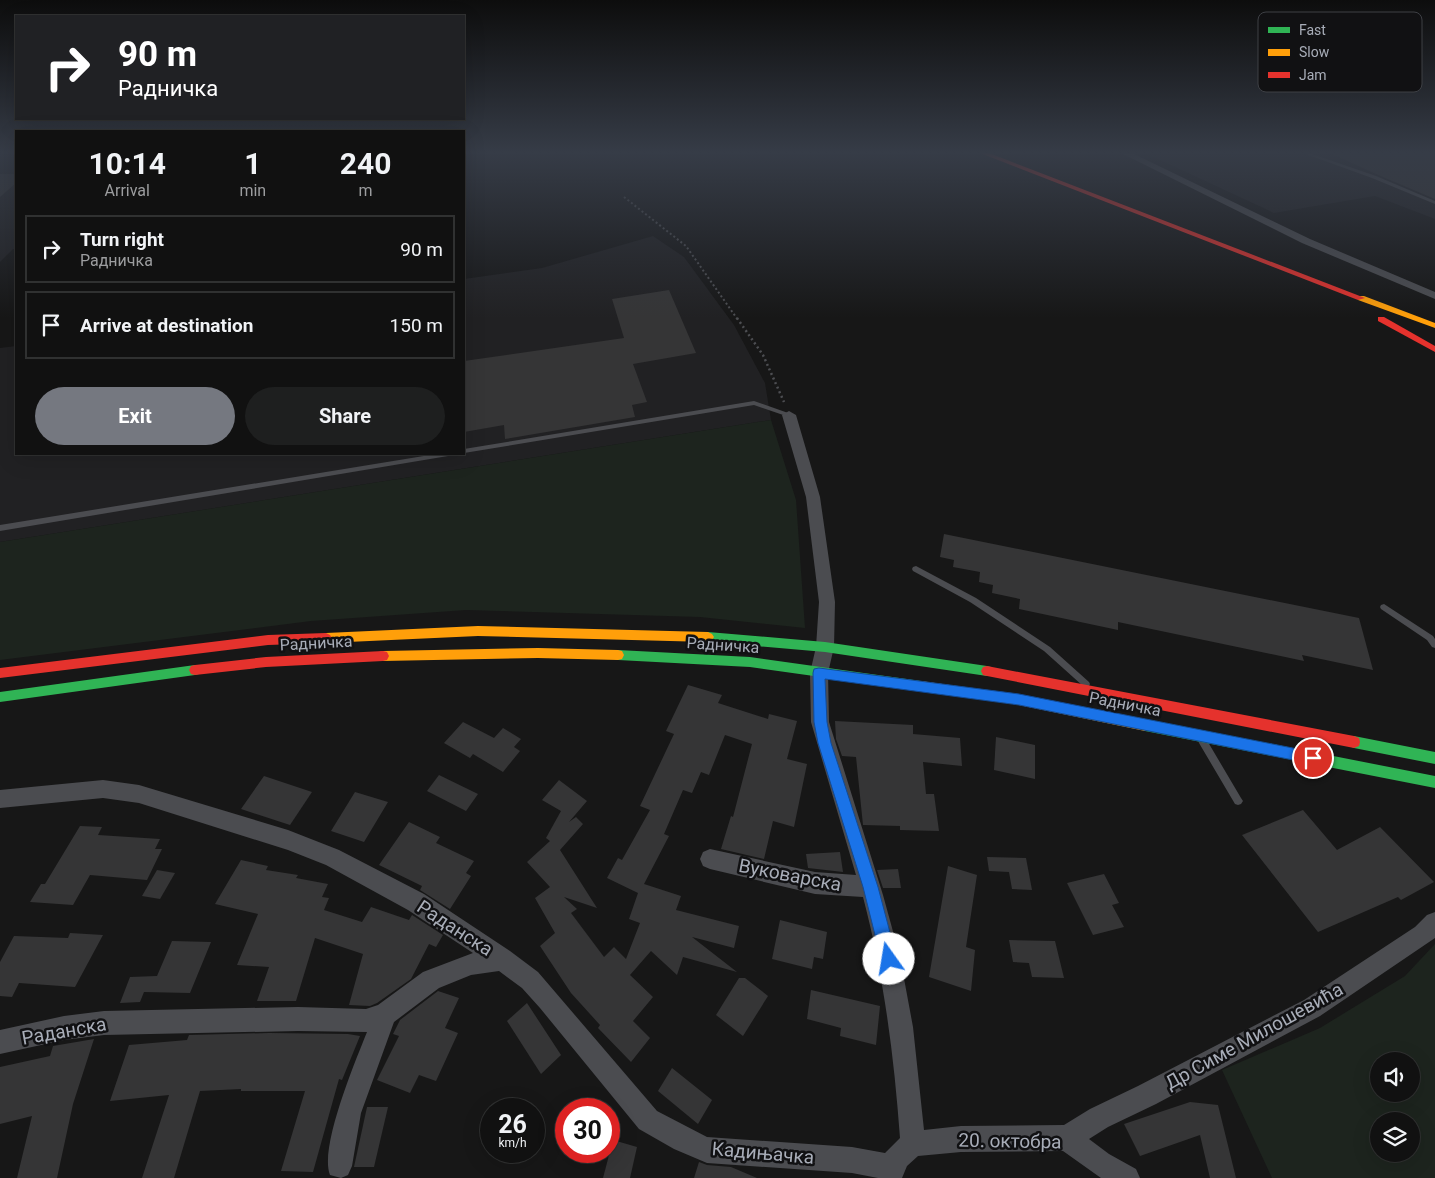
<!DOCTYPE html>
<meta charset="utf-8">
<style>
body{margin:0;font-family:Roboto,sans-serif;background:#1e1f1f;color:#f1f3f6;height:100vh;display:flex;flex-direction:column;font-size:19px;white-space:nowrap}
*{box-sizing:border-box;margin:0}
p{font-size:16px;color:#9c9d9f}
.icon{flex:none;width:28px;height:28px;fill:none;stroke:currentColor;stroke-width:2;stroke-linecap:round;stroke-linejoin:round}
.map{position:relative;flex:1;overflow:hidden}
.drawer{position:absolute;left:15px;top:130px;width:450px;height:325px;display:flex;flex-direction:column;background:#111;border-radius:0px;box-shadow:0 5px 20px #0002,0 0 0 1px #303131}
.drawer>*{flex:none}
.guide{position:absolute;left:15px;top:15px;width:450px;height:105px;border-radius:0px;box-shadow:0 5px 20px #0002,0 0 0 1px #303131;background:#202124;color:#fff;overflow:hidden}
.buttons{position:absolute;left:1370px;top:1052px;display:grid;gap:10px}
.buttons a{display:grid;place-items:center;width:50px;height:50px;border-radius:50%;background:#111;box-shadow:0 5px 20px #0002,0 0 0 1px #303131;font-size:25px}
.speed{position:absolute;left:480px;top:1098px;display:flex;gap:10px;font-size:25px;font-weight:700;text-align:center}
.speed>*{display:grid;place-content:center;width:65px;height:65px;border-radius:50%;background:#111;box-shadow:0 5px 20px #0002,0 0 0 1px #303131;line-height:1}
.speed small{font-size:12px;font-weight:400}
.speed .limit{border:8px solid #d22;background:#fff;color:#111}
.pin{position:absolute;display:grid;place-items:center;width:42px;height:42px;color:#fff;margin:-21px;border:2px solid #fff;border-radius:50%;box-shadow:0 1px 5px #0007}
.me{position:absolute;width:55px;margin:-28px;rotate:347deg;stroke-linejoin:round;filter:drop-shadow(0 0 4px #0008)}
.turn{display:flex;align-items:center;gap:18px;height:105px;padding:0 20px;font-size:22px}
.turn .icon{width:65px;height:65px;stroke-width:2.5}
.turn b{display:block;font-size:35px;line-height:42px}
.eta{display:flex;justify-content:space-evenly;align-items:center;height:85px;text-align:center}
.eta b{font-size:30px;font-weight:700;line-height:35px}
.cta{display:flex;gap:10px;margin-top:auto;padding:10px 20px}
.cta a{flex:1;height:58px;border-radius:30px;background:#757880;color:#fff;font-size:20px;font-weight:700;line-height:58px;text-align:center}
.cta a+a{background:#1e1f1f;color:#f1f3f6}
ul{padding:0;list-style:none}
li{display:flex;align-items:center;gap:15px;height:68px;margin:0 10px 8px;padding:0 10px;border:2px solid #303131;border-radius:0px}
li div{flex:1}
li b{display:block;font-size:19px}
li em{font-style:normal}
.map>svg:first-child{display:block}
.built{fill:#212123}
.green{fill:#1d241e;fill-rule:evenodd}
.building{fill:#353536}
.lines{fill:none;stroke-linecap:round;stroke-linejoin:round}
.path-far1{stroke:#4d4e52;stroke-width:2;stroke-dasharray:2 2.5;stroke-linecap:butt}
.path{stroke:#4d4e52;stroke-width:2.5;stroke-dasharray:2 3;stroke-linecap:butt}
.lane{fill:#4b4c50;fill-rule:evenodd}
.street{fill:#4b4c50;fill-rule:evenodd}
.fast{fill:#30b455;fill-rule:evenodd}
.slow{fill:#ff9f0a;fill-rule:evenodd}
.jam{fill:#e5322d;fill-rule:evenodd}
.route{fill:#1a73e8;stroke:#114b97}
.labels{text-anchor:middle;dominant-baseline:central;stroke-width:5;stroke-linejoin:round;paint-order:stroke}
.street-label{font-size:16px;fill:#a8adb8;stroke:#111113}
.near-street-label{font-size:19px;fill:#a8adb8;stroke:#111113}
.key{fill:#111113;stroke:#3e4045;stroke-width:1}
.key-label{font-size:14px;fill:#a8adb8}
</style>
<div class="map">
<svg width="1435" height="1178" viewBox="0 0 1435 1178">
<rect width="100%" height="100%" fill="#171717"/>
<g class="built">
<polygon points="0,153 16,153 16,249 13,249 0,262"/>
<polygon points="1145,153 1435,153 1435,219 1375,196 1274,213"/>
<polygon points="653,236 684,257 734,325 765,383 771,420 0,542 0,348 16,346 16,454 464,454 464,279 542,268"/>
</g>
<g class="green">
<polygon points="771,420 796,500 805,628 700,617 466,610 311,621 0,660 0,542"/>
<path d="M1435,944v234h-163l-50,-108 98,-42 85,-52zM1379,1061h32v33h-32zM1379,1121h32v33h-32z"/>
</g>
<g class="building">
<polygon points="1330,153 1435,153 1435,199 1376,174"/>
<polygon points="0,174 16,174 16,183 0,197"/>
<polygon points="669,290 696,353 633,364 647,402 632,405 635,417 505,439 504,425 464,432 464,361 624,338 612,299"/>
<polygon points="944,534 1359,618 1373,670 1302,655 1304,661 1118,622 1118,630 1019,609 1020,599 992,593 993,585 979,582 980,572 953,567 954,560 940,557"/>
<polygon points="688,685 722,695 718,703 768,719 769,714 797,721 787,759 807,764 794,827 773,821 764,859 721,849 731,816 733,817 752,744 725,735 709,775 701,772 692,793 683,790 664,834 669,836 644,884 681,896 676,910 739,926 734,948 692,937 737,972 683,957 677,975 651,951 630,975 653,997 633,1021 650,1038 631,1062 598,1028 600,1025 571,993 540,946 555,933 535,898 550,887 527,862 550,841 546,838 561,811 542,800 559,780 587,801 569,822 576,817 583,824 560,850 597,908 564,897 577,909 571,913 604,957 614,947 626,959 640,923 629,919 638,893 607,878 618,858 622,860 650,810 640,806 674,734 666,731"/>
<polygon points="835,721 913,725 913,734 960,738 962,766 923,762 926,794 934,794 939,831 900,830 900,826 863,825 856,757 842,756 836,739"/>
<polygon points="463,722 494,738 503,728 521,739 514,747 520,751 503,772 473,754 470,758 444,743"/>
<polygon points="996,737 1035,745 1035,779 994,770"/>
<polygon points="439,775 478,794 466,811 427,791"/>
<polygon points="264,776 312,792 290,825 241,809"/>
<polygon points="355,792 388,802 364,842 331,831"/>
<polygon points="1303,810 1337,850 1380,827 1434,882 1401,900 1398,897 1318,932 1242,835"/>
<polygon points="409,822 440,837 436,843 474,861 466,873 471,876 450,909 420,890 422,886 379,865"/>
<polygon points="80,826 102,827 98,835 160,839 155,849 162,849 147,880 90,875 73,905 30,902 41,884 45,884"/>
<polygon points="840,852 843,872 808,868 806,854"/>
<polygon points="987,857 1026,858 1032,890 1012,889 1009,872 989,871"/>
<polygon points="241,860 268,866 266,870 298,875 296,878 328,884 322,897 329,898 324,910 362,922 371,907 409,920 412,915 443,935 436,947 429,944 411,979 377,1003 370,1006 349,1005 363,954 315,938 296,1001 257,1001 269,967 237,965 258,914 215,904"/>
<polygon points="948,866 977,875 966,947 975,950 971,991 929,977"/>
<polygon points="898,869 901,888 883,888 877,870"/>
<polygon points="157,870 175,873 160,899 142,896"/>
<polygon points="1104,874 1119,903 1112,905 1124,927 1093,935 1067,883"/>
<polygon points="780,920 827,932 823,959 814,957 812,969 772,959"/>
<polygon points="70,933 103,935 75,987 19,983 12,997 0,996 0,962 14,936 68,938"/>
<polygon points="1009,940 1055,941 1064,978 1032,977 1029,963 1013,962"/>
<polygon points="172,941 211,942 190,993 144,992 140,1002 120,1003 130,977 157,976"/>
<polygon points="739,978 745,978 768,996 743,1036 716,1015"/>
<polygon points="811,990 880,1006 876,1045 840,1036 841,1028 807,1019"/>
<polygon points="438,991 459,998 445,1028 458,1033 436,1081 419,1075 410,1093 377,1080 399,1036 393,1034 400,1020"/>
<polygon points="527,1003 561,1055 541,1074 507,1021"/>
<polygon points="269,1033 348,1034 360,1036 342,1080 339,1079 313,1172 281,1171 305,1091 241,1091 241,1089 200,1091 174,1178 142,1178 169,1095 110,1101 129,1045 187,1040 189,1035"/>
<polygon points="94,1039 73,1104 57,1178 17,1178 32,1116 0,1124 0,1067 50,1056 53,1046"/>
<polygon points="672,1068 712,1100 698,1124 658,1091"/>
<polygon points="1190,1102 1218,1105 1236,1178 1210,1178 1200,1135 1140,1156 1124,1124"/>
<polygon points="367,1107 388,1107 374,1167 354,1167"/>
<polygon points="613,1140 637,1147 630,1178 603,1178"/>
<polygon points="699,1162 707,1165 731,1167 757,1178 694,1178"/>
</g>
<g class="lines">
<polyline class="path-far1" points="624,197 686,246 738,320"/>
<polyline class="path" points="737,318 763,355 784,402"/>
<g class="lane">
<polygon points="1303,153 1309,153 1376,176 1435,201 1435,204 1372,178"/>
<polygon points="754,401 791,414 792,415 789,417 754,405 464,453 464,449"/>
<polygon points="436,454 451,454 448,456 0,531 0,525"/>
<polygon points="916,566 976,598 1050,647 1089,682 1090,684 1089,686 1086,688 1083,686 1044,651 970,602 913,571 912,569 913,567"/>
<polygon points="1384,604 1433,636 1435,639 1435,648 1432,647 1427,640 1381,609 1380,607 1381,605"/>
<polygon points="1202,736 1205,737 1241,798 1243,801 1241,804 1238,805 1235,804 1199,743 1198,740 1199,737"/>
</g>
<g class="street">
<polygon points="1121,153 1132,153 1310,239 1435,292 1435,299 1302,243"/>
<path d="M789,411l7,4 24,82 15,105 -1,45 -6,26 1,49 54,173 17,62 13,70 11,103 37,-4 103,-1 26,-16 48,-23 166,-86 111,-73 12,-12 8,-3v26l-115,78 -164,88 -48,23 -19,12 20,15 27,15 4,9h-39l-38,-27 -102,1 -43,4 -11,10 -5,12h-24l-26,-5 -145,-10 -33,-14 -35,-20 -99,-121 -18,-20 -23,-17 -28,4 -32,13 -45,34 -33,91 -9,53 -4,9 -7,3 -11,-3c-11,-27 25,-113 37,-143l-69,-1 -194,4 -40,5 -64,14v-24l64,-14 40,-5 194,-4 68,2 12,-4 45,-33 50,-19 -65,-43 -82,-45 -38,-15 -149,-47 -36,-5 -103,10v-18l103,-10 36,5 149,45 51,20 85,44 86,57 28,21 119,139 50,26 145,10 33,6 15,-15c-6,-82 -16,-161 -37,-241l-48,-3 -105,-25 -7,-3 -3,-7 3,-7 7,-3 105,23 41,3 -45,-153 -1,-49 6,-26 3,-45 -13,-105 -24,-82z"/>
</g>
<g class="fast">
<polygon points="708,632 825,642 987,666 991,667 993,671 991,675 987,676 825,652 708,642 704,640 702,637 704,634"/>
<polygon points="618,650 750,657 921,681 925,682 927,686 925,690 921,691 750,667 618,660 614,659 612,655 614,651"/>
<polygon points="195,665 199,666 201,670 199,674 195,675 0,702 0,692"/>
<polygon points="1145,719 1435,776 1435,788 1145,731 1140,729 1139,725 1140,721"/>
<polygon points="1354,736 1435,752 1435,764 1354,748 1349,746 1348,742 1349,738"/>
</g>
<g class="slow">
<polygon points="1358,296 1364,296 1435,323 1435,328 1358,300"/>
<polygon points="478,626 708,632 712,634 714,637 712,640 708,642 478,636 326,643 322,641 320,638 322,635 326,633"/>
<polygon points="538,648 618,650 622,651 624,655 622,659 618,660 538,658 383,661 379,660 377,656 379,652 383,651"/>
<polygon points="921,681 1019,695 1145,719 1150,721 1151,725 1150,729 1145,731 1019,705 921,691 917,690 915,686 917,682"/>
</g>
<g class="jam">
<polygon points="980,153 989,153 1365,298 1358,300"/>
<polygon points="1378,317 1384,317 1435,346 1435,352 1378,321"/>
<polygon points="326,633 330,635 332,638 330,641 326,643 268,645 0,678 0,668 268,635"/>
<polygon points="383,651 387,652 389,656 387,660 383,661 266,667 195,675 191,674 189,670 191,666 195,665 266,657"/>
<polygon points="987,666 1354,736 1359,738 1360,742 1359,746 1354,748 987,676 983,675 981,671 983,667"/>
</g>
</g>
<linearGradient id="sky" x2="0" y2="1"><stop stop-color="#0d0d0d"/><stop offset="0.48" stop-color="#363c47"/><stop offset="1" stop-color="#363c47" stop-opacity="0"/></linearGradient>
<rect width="1435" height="318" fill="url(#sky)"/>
<polygon class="route" points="819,668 1019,694 1313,752 1317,754 1319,758 1317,762 1313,764 1019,705 825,679 827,722 831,743 878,887 897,959 894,964 889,966 883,964 881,959 863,887 818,743 814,722 813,673 814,669"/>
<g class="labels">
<g class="street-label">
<text transform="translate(316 643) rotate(-3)">Радничка</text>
<text transform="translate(723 645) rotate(4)">Радничка</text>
<text transform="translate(1125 704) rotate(11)">Радничка</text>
</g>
<g class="near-street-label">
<text transform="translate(790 875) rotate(11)">Вуковарска</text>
<text transform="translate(455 928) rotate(33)">Раданска</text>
<text transform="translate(64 1031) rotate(-10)">Раданска</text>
<text transform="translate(1254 1036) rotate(-29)">Др Симе Милошевића</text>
<text transform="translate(1010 1141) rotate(1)">20. октобра</text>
<text transform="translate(763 1153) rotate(5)">Кадињачка</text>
</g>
</g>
<rect x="1258" y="12" width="164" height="80" rx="8" class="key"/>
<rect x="1268" y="27" width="22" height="6" fill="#30b455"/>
<rect x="1268" y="49" width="22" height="7" fill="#ff9f0a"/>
<rect x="1268" y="72" width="22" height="6" fill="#e5322d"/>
<g class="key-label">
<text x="1299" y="35">Fast</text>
<text x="1299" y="57">Slow</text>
<text x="1299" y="80">Jam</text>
</g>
</svg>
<div class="buttons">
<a><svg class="icon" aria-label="sound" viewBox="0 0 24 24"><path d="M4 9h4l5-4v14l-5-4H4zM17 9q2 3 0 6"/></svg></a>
<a><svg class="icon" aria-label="layers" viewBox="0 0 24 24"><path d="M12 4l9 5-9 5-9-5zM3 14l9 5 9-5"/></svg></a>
</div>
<div class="speed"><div>26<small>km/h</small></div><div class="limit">30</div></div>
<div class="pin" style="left:1313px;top:758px;background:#d93025"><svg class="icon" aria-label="arrive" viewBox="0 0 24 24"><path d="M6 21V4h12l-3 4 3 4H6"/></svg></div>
<svg class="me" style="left:889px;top:959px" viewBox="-20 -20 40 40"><circle r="19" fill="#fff"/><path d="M0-13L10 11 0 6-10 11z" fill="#1a73e8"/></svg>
<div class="guide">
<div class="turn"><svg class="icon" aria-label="right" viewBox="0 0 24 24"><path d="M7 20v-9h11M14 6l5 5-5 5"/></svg><div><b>90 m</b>Радничка</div></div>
</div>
<section class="drawer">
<div class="eta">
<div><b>10:14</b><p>Arrival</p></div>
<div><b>1</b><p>min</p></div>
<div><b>240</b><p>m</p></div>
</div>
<ul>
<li><svg class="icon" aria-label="right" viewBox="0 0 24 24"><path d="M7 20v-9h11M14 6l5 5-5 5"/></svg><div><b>Turn right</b><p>Радничка</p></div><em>90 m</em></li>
<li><svg class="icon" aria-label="arrive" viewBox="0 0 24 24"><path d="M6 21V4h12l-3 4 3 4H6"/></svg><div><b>Arrive at destination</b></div><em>150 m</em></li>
</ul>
<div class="cta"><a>Exit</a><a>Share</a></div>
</section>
</div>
